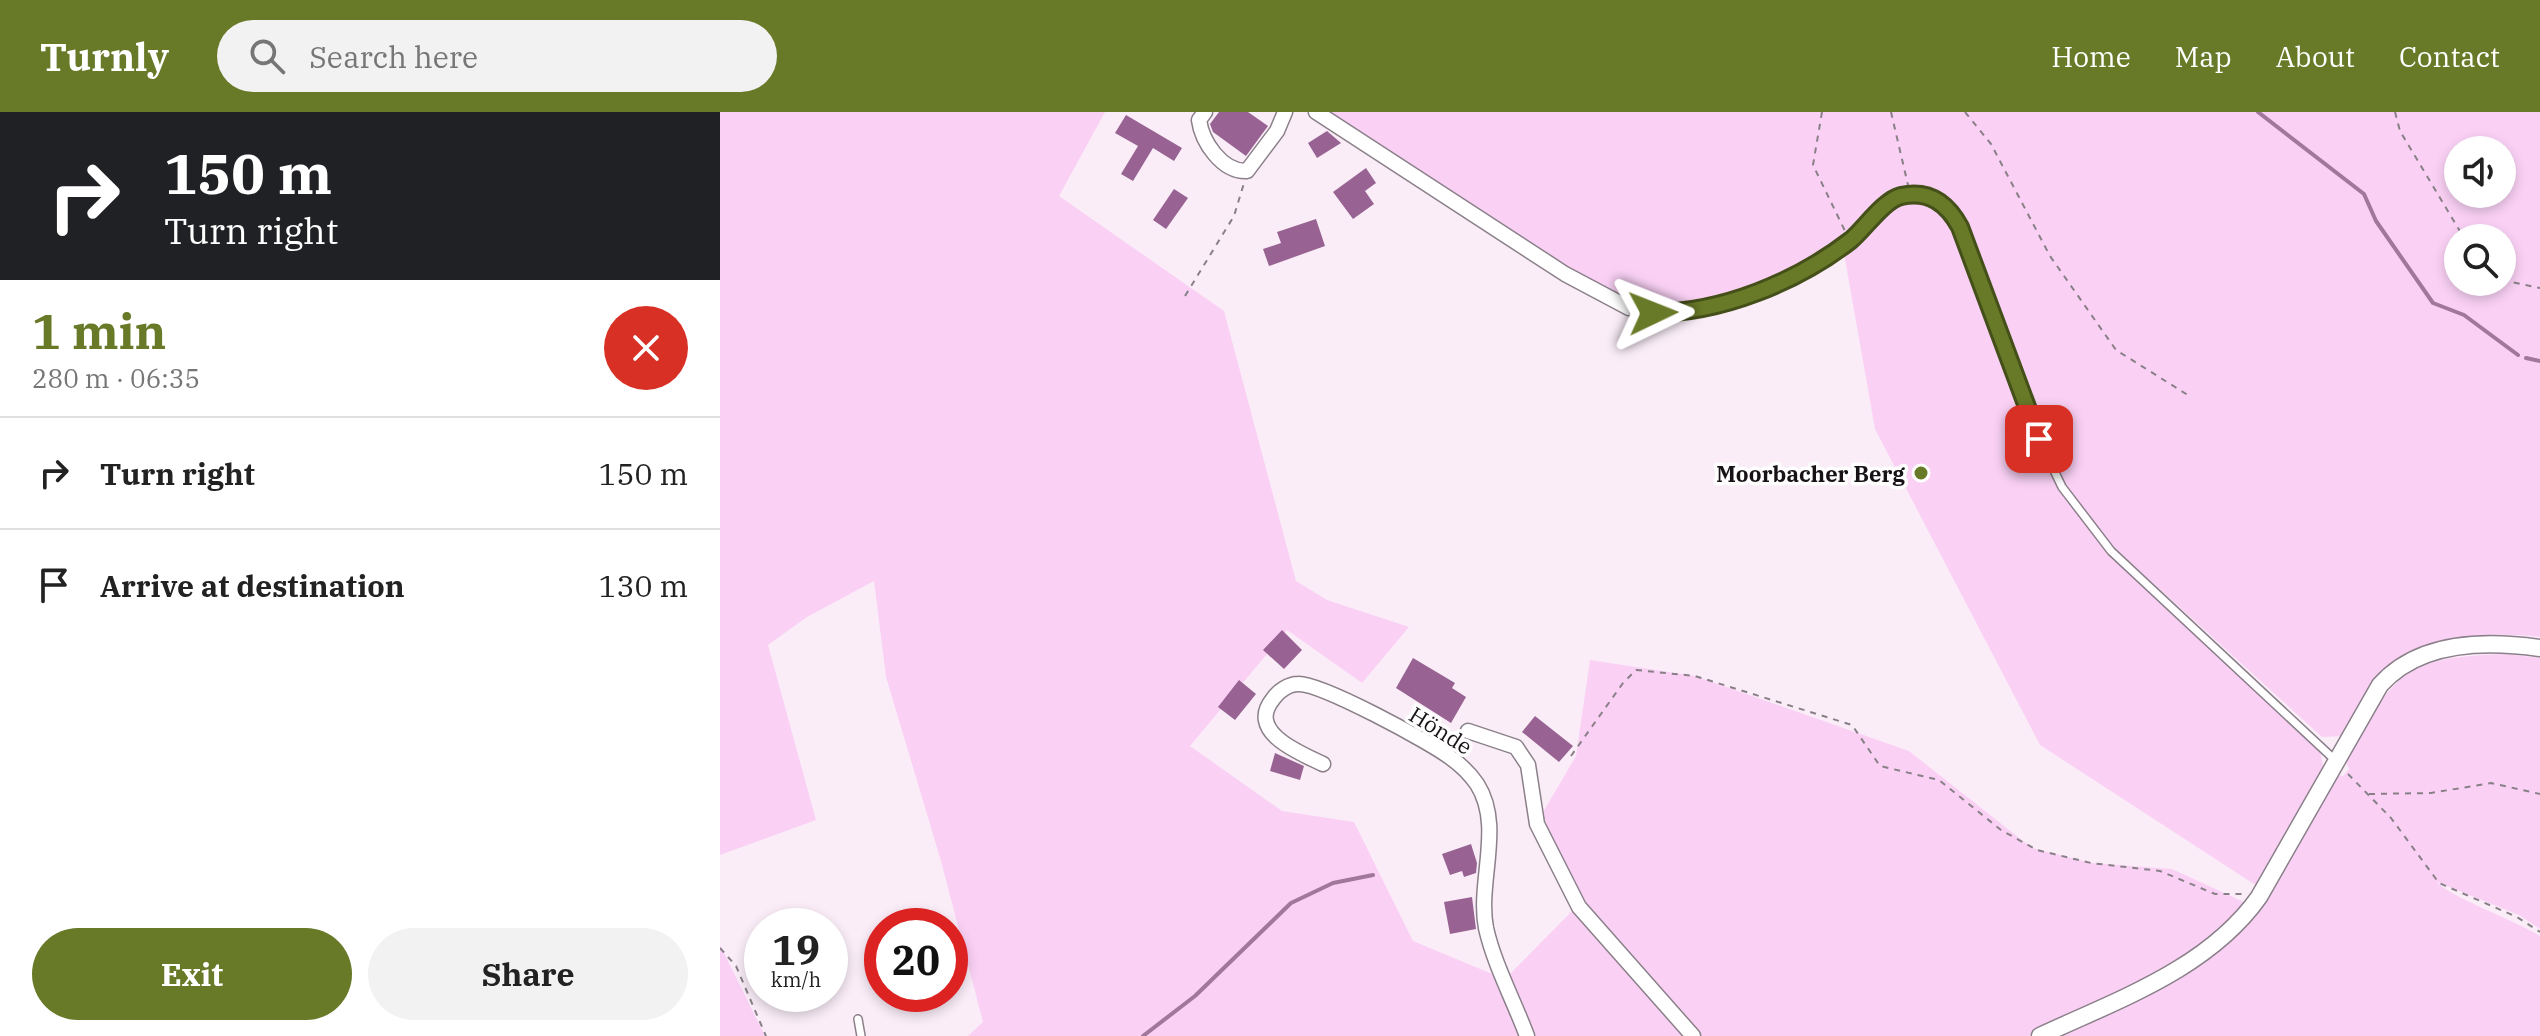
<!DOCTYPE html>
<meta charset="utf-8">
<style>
body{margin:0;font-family:"IBM Plex Serif",serif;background:#f2f2f2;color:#222;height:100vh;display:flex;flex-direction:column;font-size:30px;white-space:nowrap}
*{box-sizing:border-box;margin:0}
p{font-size:26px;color:#767676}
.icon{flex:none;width:44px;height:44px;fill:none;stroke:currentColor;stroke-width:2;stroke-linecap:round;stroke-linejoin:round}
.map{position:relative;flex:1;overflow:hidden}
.details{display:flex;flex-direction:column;background:#fff;width:720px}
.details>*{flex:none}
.hud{background:#202124;color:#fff;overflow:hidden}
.controls{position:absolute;left:1724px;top:24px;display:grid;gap:16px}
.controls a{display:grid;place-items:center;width:72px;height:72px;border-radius:50%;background:#fff;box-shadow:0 4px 12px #0003;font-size:40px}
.speed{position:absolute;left:24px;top:796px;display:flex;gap:16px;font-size:40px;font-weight:700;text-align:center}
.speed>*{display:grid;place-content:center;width:104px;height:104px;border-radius:50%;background:#fff;box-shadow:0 4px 12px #0003;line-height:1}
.speed small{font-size:20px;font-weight:400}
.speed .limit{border:12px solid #d22;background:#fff;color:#111}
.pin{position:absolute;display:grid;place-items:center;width:68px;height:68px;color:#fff;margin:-34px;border-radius:16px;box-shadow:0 4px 12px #0006}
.me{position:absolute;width:88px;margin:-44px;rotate:88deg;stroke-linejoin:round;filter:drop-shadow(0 0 6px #0008)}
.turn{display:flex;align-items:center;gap:28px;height:168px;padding:0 32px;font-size:36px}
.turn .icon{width:104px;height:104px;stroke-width:2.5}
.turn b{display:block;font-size:56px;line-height:68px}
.round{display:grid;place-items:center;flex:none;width:84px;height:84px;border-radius:42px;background:#f2f2f2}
.headline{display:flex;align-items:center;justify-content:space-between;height:136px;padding:0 32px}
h1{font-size:48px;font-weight:800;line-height:60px;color:#687927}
.button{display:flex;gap:16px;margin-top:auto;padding:16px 32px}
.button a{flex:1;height:92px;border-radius:48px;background:#687927;color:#fff;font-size:32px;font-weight:800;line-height:92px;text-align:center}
.button a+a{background:#f2f2f2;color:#222}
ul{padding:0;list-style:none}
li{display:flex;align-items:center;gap:24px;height:112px;padding:0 32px;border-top:2px solid #e0e0e0}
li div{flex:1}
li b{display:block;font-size:30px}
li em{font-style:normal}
header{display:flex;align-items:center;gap:48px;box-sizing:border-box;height:112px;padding:0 40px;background:#687927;color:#fff}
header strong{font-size:38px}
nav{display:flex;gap:44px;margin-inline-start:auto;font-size:28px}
.search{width:560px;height:72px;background:#f2f2f2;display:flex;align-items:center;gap:20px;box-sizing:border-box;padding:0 28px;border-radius:44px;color:#767676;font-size:30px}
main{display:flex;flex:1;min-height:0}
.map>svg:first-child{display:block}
.green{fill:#fad1f5;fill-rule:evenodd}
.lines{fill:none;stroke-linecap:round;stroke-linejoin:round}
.stream{stroke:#a1789c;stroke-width:4}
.building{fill:#986393}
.service-casing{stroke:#8b808a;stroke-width:10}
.minor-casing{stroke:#8b808a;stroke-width:17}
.tertiary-casing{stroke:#8b808a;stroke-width:19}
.path{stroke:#898087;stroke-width:2;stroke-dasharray:6 6;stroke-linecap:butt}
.service{stroke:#fff;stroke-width:7}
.minor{stroke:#fff;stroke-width:14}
.tertiary{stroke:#fff;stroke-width:16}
.route-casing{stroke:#444f19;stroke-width:20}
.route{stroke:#687927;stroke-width:14}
.poi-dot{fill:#687927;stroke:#fefefe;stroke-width:3}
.labels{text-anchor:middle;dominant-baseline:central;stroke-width:7;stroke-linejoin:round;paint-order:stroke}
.poi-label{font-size:22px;font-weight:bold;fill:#171216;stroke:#fefefe;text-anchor:end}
.street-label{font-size:22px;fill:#171216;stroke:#fefefe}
</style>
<header>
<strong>Turnly</strong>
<div class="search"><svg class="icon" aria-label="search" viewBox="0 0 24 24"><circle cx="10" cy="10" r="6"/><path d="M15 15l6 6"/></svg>Search here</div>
<nav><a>Home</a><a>Map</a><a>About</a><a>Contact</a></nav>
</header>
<main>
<section class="details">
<div class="hud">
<div class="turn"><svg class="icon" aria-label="right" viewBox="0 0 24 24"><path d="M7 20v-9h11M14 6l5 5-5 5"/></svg><div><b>150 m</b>Turn right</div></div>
</div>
<div class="headline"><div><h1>1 min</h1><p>280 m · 06:35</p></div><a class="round" style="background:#d93025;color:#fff"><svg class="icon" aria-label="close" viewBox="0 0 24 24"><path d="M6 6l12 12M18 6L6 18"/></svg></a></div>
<ul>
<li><svg class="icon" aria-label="right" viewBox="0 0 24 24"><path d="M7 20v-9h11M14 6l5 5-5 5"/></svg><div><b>Turn right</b></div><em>150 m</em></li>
<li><svg class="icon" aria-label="arrive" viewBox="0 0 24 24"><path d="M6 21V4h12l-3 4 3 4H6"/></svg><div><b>Arrive at destination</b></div><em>130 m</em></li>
</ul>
<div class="button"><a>Exit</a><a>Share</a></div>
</section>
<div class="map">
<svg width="1820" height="924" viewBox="0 0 1820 924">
<rect width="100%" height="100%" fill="#faedf8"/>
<g class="green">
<polygon points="0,0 385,0 339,84 504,199 576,469 607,488 689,515 642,571 567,518 470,634 562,699 634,710 693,829 782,866 805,924 248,924 263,910 221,749 166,565 154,469 87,505 48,533 96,708 0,743"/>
<path d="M607,0h1213v525c-56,-6 -122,-2 -162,41 -14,16 -24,40 -35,58l-21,1 -214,-195 -4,4 216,204 4,21 -67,115 -217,-141 -165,-316 -33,-187c-53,36 -127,78 -193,68 -52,-8 -101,-50 -143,-79 -60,-40 -119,-79 -179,-119zM1738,38h44v44h-44zM1738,126h44v44h-44z"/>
<path d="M1786,542l34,4v271l-21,-14 -82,-33c11,14 80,39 103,54v100h-483c71,-33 148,-60 199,-122l81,-139 6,1 6,-7 -4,-9c51,-86 55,-103 161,-106z"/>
<polygon points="870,548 975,564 1189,639 1312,736 1371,751 1452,757 1526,791 1514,808 1465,848 1308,924 977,924 862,792 819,707 856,644"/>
<polygon points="856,795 966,924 810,924 787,865"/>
<polygon points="0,833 43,920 45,924 0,924"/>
</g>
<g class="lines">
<g class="stream">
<polyline points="1538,0 1644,82 1656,109 1713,191 1744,203 1798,243"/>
<polyline points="1806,246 1820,249"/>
<polyline points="423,924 475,884 571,791 613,771 653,763"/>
</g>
</g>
<g class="building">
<polygon points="499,0 528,0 548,14 526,44 493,20 490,12"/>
<polygon points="406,3 462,36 454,49 433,36 413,69 401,62 418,34 395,21"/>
<polygon points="607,19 621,31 597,46 588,31"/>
<polygon points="646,56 656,71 645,79 654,92 633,107 613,80"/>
<polygon points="454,77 468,86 446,117 433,108"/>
<polygon points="596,107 605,134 549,154 543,137 561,131 557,120"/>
<polygon points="562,518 582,538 564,557 543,538"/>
<polygon points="693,546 735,571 732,576 746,585 731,611 676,576"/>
<polygon points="519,568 536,582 515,608 498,595"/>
<polygon points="815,604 853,634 839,650 802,620"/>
<polygon points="555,641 584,654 580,668 550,659"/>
<polygon points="751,732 757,751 756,761 744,765 742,759 730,763 722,742"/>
<polygon points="752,785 756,817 730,822 724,790"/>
</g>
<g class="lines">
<defs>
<g id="service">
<path d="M909,196c18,4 36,7 55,5 50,-5 127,-43 167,-74 14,-11 33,-39 50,-43 28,-6 46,7 59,31l79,212 23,48 49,64 225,210"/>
<polyline points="138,907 141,924"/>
</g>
<g id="minor">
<path d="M485,0l-6,8c3,22 23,52 48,51l30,-40 8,-19"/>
<polyline points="596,0 845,162 909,196"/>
<polyline points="748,619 796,635 808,653 817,712 859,795 973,924"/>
<path d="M603,652c-23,-11 -77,-32 -50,-65 5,-8 16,-15 25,-15 23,-1 132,58 153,74 10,7 19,16 26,26 27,42 0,98 9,144 8,36 28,73 41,108"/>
</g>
<path id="tertiary" d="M1320,924c77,-36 168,-67 219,-139l121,-212c39,-44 105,-45 160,-37"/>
</defs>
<use href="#service" class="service-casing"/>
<use href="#minor" class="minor-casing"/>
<use href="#tertiary" class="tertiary-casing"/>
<g class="path">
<polyline points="1102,0 1093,53 1125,119"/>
<polyline points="1171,0 1188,73"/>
<polyline points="1245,0 1271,32 1330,144 1396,238 1471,285"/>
<polyline points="1675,0 1680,19 1744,126"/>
<polyline points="1782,168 1820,176"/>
<polyline points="465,184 514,104 524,71"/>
<polyline points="851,644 903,571 916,558 975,564 1132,613 1160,654 1219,668 1281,718 1317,738 1371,751 1440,759 1495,782 1522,782"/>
<polyline points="1628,662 1671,706 1719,771 1797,805 1820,820"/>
<polyline points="1649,682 1711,681 1771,671 1820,682"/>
<polyline points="0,836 16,854 46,924"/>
</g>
<use href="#service" class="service"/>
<use href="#minor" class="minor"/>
<use href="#tertiary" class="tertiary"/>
</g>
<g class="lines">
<defs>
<path id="route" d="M933,201c68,0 144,-31 198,-73 14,-12 33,-40 50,-44 28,-6 46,7 59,31l79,212"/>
</defs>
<use href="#route" class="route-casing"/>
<use href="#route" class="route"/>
</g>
<circle class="poi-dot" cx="1201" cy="361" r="8"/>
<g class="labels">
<g class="poi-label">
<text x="1185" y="361">Moorbacher Berg</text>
</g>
<g class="street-label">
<text transform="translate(721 618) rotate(32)">Hönde</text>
</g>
</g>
</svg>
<div class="controls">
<a><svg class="icon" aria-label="sound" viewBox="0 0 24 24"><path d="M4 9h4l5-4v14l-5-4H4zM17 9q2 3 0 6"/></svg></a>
<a><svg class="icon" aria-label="search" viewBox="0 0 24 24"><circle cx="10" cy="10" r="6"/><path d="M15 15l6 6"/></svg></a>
</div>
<div class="speed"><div>19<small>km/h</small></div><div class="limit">20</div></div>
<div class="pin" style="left:1319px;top:327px;background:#d93025"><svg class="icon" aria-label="arrive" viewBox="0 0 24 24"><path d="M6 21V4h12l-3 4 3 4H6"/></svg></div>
<svg class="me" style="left:933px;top:201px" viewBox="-20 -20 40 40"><path d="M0-17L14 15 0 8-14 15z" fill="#687927" stroke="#fff" stroke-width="4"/></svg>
</div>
</main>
